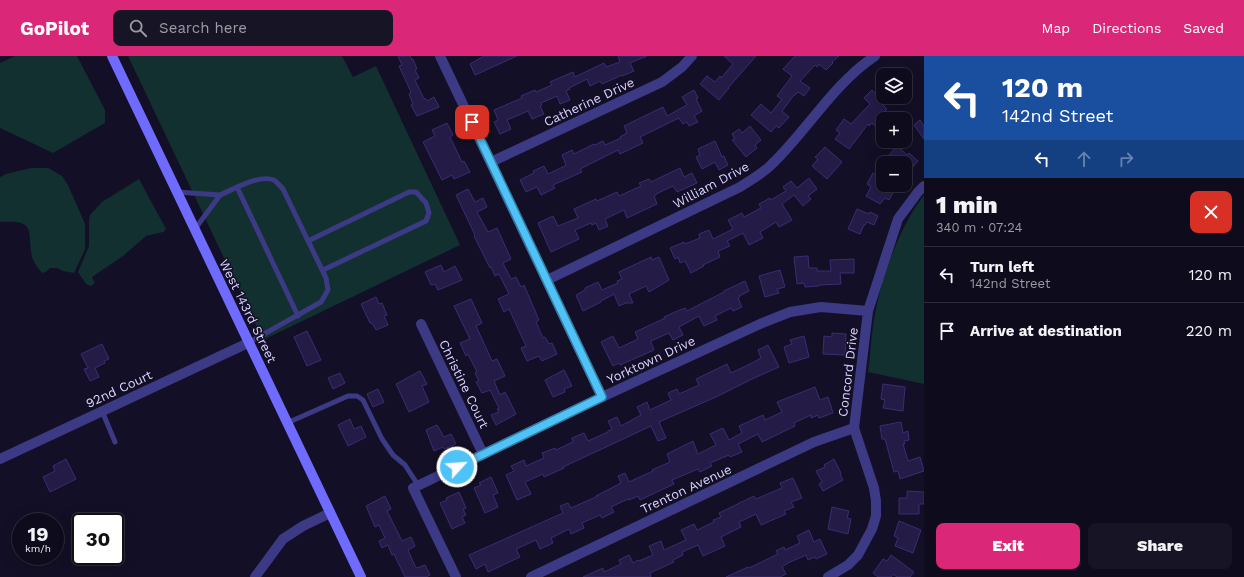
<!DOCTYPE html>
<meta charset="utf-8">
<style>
body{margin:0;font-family:"Work Sans",sans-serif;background:#171425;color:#f1f3f6;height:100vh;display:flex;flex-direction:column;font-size:15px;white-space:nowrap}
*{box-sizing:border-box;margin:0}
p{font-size:13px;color:#9b9ba3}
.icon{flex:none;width:22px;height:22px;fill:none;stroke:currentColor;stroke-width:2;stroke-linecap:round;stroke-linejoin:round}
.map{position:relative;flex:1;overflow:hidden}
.side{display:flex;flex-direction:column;background:#0e0b1c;width:320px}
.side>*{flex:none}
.banner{background:#1a4fa0;color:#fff;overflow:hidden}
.buttons{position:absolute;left:876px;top:12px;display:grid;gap:8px}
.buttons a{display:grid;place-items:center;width:36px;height:36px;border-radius:8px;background:#0e0b1c;box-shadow:0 4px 16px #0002,0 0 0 1px #2e2b3b;font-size:20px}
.speed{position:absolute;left:12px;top:457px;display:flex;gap:8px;font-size:20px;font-weight:700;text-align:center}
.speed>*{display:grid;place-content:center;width:52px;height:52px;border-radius:50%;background:#0e0b1c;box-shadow:0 4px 16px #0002,0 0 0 1px #2e2b3b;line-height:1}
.speed small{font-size:10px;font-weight:400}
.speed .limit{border:2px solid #111;border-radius:6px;background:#fff;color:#111}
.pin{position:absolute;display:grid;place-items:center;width:34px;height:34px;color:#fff;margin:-17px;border-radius:8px;box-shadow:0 2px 6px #0006}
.me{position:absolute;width:44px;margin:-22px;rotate:64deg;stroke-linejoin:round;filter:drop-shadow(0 0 3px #0008)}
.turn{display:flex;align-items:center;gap:14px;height:84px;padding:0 12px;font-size:18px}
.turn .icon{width:52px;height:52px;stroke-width:2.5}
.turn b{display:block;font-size:28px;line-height:34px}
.lanes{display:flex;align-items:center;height:38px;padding:0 12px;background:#0003;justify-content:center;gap:20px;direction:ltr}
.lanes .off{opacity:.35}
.round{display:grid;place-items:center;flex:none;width:42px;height:42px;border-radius:8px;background:#171425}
.overview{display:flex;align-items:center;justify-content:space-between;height:68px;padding:0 12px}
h1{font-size:24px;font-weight:800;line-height:30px}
.primary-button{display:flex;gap:8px;margin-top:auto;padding:8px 12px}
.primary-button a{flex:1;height:46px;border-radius:8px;background:#db2777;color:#fff;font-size:16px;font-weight:800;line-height:46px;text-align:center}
.primary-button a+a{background:#171425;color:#f1f3f6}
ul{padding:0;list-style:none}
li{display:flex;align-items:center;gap:12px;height:56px;padding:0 12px;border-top:1px solid #2e2b3b}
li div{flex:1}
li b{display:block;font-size:15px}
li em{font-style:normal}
header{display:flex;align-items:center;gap:24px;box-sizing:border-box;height:56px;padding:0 20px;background:#db2777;color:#fff}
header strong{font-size:19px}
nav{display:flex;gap:22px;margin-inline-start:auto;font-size:14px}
.search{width:280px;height:36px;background:#171425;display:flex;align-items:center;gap:10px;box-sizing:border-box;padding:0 14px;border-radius:8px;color:#9b9ba3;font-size:15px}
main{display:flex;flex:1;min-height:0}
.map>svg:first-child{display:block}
.green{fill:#12302f}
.building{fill:#241b47;stroke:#3b2d73}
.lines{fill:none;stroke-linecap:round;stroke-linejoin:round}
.lane{stroke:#3d3a85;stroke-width:5}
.street{stroke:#3d3a85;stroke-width:10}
.secondary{stroke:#6f6bff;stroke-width:10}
.route-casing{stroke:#337fa1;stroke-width:10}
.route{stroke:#4fc3f7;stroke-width:7}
.labels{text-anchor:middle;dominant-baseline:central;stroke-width:3;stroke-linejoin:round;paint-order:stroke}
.street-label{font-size:13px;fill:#d9d4ff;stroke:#130f26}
</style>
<header>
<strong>GoPilot</strong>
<div class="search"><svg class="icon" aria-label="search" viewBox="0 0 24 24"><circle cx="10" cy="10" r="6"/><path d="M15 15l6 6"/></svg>Search here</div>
<nav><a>Map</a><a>Directions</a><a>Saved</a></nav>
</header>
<main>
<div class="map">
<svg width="924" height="521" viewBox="0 0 924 521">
<rect width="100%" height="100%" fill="#130f26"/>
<g class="green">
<polygon points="15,0 77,0 105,54 105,67 53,97 0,72 0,7"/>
<polygon points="128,0 342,0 353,21 376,10 460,189 263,284"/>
<path d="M31,112h17l14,8 6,9 17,39v25l-11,24 -11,-2 -6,-3h-7l-4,4 -4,1c-4,-5 -8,-10 -10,-16 -5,-27 5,-37 -32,-35v-45l6,-3z"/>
<polygon points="139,123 166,173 163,176 146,180 123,200 92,221 95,227 91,230 86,228 78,216 89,190 89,164 90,159 102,146"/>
<path d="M924,139v189l-56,-12c3,-19 3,-39 7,-58 7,-38 25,-88 49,-119z"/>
</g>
<g class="building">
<polygon points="398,0 410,0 412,4 413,3 417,13 415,14 419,22 415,24 424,43 425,42 427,45 434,41 439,51 417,60 411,49 413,48 409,38 411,36 399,10 402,9"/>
<polygon points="484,0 517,0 475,19 470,8"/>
<polygon points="618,0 647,0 630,7 634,15 622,20 622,19 602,28 600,25 590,30 587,23 569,32 570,33 566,35 570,44 560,48 557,40 541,47 542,49 540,50 544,58 532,63 528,55 507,64 511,73 500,78 494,66 498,64 494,54 522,42 521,40 535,34 536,36 552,29 550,26 573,16 575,21 604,7 606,11 620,6"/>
<polygon points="724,0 756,0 728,32 729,32 719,44 700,28 707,20 715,26 720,20 721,22 733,8"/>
<polygon points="795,0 839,0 832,6 833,7 826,14 819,8 817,11 815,9 800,25 810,32 804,40 798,36 795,39 794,39 782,55 789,61 779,72 776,70 771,76 751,59 761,48 771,57 782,43 777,40 792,20 783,13"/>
<polygon points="905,28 913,40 901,49 895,41 905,41"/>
<polygon points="694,34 698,42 696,43 702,55 694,60 698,66 689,70 687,66 683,68 679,62 640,81 643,87 620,98 618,94 580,113 582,116 553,129 555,132 541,139 537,131 526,136 520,124 534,117 533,115 544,110 548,118 565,110 566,109 562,99 572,94 574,98 594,88 595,89 603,85 605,89 621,82 620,81 627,77 624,70 663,51 667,60 687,49 682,41"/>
<polygon points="872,34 881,43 879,45 887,53 880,60 883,63 876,71 872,67 869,70 868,68 849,93 835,83 840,77 836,74 844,63 851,68 870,48 864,42"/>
<polygon points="920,64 924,70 924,83 914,69"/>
<polygon points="447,67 453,79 450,81 462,106 464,105 470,116 454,123 452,119 442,124 423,86 435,80 432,74"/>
<polygon points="750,70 761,84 755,89 757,92 746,101 732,84 735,83 732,78 739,73 742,77"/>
<polygon points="715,85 722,101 724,100 728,109 719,114 715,106 702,113 696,101 700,99 698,93"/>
<polygon points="897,90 907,99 909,97 918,105 911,113 905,107 882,107"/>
<polygon points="825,91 842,106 827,123 812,110 818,103 815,101"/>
<polygon points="680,112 684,121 692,117 697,127 677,136 673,130 656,138 656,139 654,140 657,148 627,162 624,154 605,163 608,170 599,174 596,167 592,169 591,167 575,174 579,183 551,196 538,167 553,160 558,170 578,162 574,153 596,143 597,145 617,136 619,140 641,130 639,127 649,123 651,126"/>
<polygon points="873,117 883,123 883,129 892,129 896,131 889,144 885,142 880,148 866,140 871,131 867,128"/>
<polygon points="809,122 817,133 808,140 811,143 803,150 794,139 782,148 792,164 779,171 776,166 760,176 763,182 749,189 743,177 727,185 730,190 718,195 720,201 703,209 704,210 691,217 685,205 680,207 678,201 675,203 670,192 684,186 685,188 700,182 699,178 709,174 713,183 733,173 728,164 742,157 744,161 761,152 759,148 770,142 771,144 786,135 783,131 791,125 797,132"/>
<polygon points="468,133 475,146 483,142 487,151 477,156 488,176 497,172 511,203 503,207 511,223 516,221 521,231 524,229 539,264 536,266 543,282 545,281 549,288 552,287 557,298 542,305 539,300 527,305 521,292 526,290 509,253 504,256 498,243 509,238 499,218 495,220 491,211 490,212 474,180 475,179 456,139"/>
<polygon points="857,153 869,158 870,156 878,160 874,169 867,166 865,169 864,169 860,178 848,173"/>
<polygon points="808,200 809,212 817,212 817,215 831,215 830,204 854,203 854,217 840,217 841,228 819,229 819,230 805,231 804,227 797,228 794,201"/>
<polygon points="651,201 652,204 659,201 669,224 649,236 646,230 629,238 633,247 626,247 619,250 614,238 601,245 601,246 583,255 576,239 585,234 585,232 598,226 602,234 618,227 617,225 622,223 619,216"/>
<polygon points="441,209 444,216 455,210 462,224 438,234 435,228 431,229 425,216"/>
<polygon points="780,214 785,231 777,233 779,237 765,241 759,220"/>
<polygon points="745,225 749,235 739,240 740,241 738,242 742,251 733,255 731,252 715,260 717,264 704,270 699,260 679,271 683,279 673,284 669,277 651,285 651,286 654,294 620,309 619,307 613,310 601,286 613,280 619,292 638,283 635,276 661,264 665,262 664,261 675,256 685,252 687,255 724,236 724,235"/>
<polygon points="376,241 379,248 382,247 387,259 384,260 388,269 376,274 372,267 370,267 361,248"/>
<polygon points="471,243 482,267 476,270 492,305 497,303 505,320 494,325 500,339 505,336 516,358 496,369 491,359 499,356 497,353 499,352 490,334 482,337 476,326 479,325 475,317 477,316 468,298 466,300 460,287 470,283 454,250"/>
<polygon points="307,275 321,304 307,310 294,281"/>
<polygon points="832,277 846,278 845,299 823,298 824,280 832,281"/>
<polygon points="804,280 809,301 789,307 784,291 792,288 790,284"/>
<polygon points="102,288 109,303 104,305 105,307 95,312 99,321 90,325 84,313 88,312 81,298"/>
<polygon points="768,289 779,311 752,323 718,340 659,366 666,382 658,385 651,370 563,411 564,412 544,421 543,418 525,426 531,438 517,444 506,419 514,415 511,410 524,404 526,410 544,402 542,397 555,392 556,394 573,386 572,382 584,377 588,385 608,376 608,375 612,373 608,365 617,361 621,370 641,359 637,351 647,346 650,354 671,344 668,337 677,333 679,338 699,329 696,323 727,308 731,317 752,307 761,302 758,294"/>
<polygon points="564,314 572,330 564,333 565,336 553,341 545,324"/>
<polygon points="420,315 427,328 422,330 429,346 409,356 396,328"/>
<polygon points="340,317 345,327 333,333 328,322"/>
<polygon points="883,328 905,331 903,355 883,352 885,344 881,343"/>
<polygon points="815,331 820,344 828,341 833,357 819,362 818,359 811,362 811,359 794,367 795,370 762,386 758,378 738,388 742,396 730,401 729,399 710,407 712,410 700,416 698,413 672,424 674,428 640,444 638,440 629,444 628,443 611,451 614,456 602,462 600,459 582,467 584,472 571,478 569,473 551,482 553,487 540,493 536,484 516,493 520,501 488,516 485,508 476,513 469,499 563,457 560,450 568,447 571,452 598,440 596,440 621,427 618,420 625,417 629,426 653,415 652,414 670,406 667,398 693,385 698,398 716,389 710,378 723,372 729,384 742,377 739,370 763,359 765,364 782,356 777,346"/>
<polygon points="378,333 384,346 373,351 367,338"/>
<polygon points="350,363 354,373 361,370 366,381 348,390 338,369"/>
<polygon points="901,366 903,377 908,375 909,384 904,385 905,388 903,388 908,405 920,401 924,415 900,423 898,415 894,416 885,383 882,383 880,370"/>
<polygon points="437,369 444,381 451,378 456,388 444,393 443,391 434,395 426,374"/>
<polygon points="66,403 76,423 50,436 43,421 55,415 53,410"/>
<polygon points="834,403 841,417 840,418 843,424 823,435 819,428 822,426 816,415 825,411 824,409"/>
<polygon points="491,421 498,437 493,439 498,451 485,457 474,432 481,429 479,427"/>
<polygon points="793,422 802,442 791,446 794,451 784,455 786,458 761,469 756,458 739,466 741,471 721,481 725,490 703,500 698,489 682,496 683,499 673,504 674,506 650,517 651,521 583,521 603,512 604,516 621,508 619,504 629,499 633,507 638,504 639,505 653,499 649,490 661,485 664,494 686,484 681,474 694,468 697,474 714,466 713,464 721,461 719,457 754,440 756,443 782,432 780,427"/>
<polygon points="907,435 924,436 924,448 919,448 919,458 899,458 899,442 907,442"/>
<polygon points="459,436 466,452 463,453 466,459 462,461 465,467 452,473 440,447 447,444 446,442"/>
<polygon points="385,440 391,453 387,455 402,485 411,481 415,490 408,494 415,510 417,512 425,509 430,519 426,521 405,521 394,498 392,499 388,489 382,492 379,485 385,482 379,469 375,471 366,450"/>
<polygon points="832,451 849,455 847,462 851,463 848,478 828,473"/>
<polygon points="899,465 921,474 913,497 895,490 898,482 894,480"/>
<polygon points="809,474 814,486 820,483 827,498 816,503 815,501 808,504 806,499 788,507 782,511 786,518 780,521 726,521 748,511 749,512 778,498 776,495 784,491 785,494 800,487 797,480"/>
<polygon points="891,499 914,516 910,521 897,521 893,518 891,521 878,521 873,517 883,503 887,505"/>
</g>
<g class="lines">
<g class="lane">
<polyline points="237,131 298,260"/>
<polyline points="177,136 220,139 195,173"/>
<path d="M220,139c14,-6 39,-21 54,-15 3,2 6,6 9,9l43,89 2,12 -7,12 -73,41"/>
<polyline points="308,185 409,136 416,136 426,147 429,157 426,165 323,214"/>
<polyline points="102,355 115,386"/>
<polyline points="287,367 348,340 357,340 363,344 382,383 393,399 405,409 418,429"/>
</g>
<g class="street">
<polyline points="440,0 602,341"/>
<polyline points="491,106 662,26 682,11 692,0"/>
<path d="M547,224l193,-93c11,-7 22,-13 31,-22 36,-34 62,-81 104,-109"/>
<polyline points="421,268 483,398"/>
<polyline points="0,403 248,287"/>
<polyline points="255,521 283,483 303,470 330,457"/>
<polyline points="456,521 413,432 602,341 760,268 790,256 821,251 868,255"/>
<polyline points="531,521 814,386 854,372"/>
<polyline points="828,521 848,509 858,499 872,473 876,460 876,445 874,432 854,372 868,255 898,163 918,136 924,130"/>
</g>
<polyline class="secondary" points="112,0 361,521"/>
</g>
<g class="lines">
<defs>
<polyline id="route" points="457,411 602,341 472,66"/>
</defs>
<use href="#route" class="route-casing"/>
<use href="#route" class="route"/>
</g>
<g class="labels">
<g class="street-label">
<text transform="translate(589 46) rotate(-25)">Catherine Drive</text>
<text transform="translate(711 129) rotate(-28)">William Drive</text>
<text transform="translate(248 255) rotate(64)">West 143rd Street</text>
<text transform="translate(651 304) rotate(-25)">Yorktown Drive</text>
<text transform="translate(848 316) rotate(-83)">Concord Drive</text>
<text transform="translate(464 328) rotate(64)">Christine Court</text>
<text transform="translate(119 333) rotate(-25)">92nd Court</text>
<text transform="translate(686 433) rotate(-25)">Trenton Avenue</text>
</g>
</g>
</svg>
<div class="buttons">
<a><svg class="icon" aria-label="layers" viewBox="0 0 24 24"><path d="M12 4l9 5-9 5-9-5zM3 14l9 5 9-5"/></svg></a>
<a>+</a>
<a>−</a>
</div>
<div class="speed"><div>19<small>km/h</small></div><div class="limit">30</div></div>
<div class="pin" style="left:472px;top:66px;background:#d93025"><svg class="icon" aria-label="arrive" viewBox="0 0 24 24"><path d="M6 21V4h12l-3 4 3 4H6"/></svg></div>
<svg class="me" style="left:457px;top:411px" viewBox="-20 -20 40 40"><circle r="17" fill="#4fc3f7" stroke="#fff" stroke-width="3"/><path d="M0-11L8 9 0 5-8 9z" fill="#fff"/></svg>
</div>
<section class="side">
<div class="banner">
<div class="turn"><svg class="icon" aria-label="left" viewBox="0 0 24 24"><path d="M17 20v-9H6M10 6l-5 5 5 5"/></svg><div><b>120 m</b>142nd Street</div></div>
<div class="lanes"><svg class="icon" aria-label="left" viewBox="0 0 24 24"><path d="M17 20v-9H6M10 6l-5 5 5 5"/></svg><svg class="icon off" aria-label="ahead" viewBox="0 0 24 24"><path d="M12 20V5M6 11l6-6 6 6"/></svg><svg class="icon off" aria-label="right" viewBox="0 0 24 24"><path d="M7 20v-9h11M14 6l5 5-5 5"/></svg></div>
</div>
<div class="overview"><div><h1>1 min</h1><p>340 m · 07:24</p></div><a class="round" style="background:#d93025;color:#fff"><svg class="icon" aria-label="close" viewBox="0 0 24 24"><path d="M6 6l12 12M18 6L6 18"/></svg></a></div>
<ul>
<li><svg class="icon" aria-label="left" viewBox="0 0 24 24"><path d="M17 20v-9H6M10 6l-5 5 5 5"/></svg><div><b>Turn left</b><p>142nd Street</p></div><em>120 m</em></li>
<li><svg class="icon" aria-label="arrive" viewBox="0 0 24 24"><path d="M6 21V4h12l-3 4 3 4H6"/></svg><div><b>Arrive at destination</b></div><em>220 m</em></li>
</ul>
<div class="primary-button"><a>Exit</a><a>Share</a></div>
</section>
</main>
